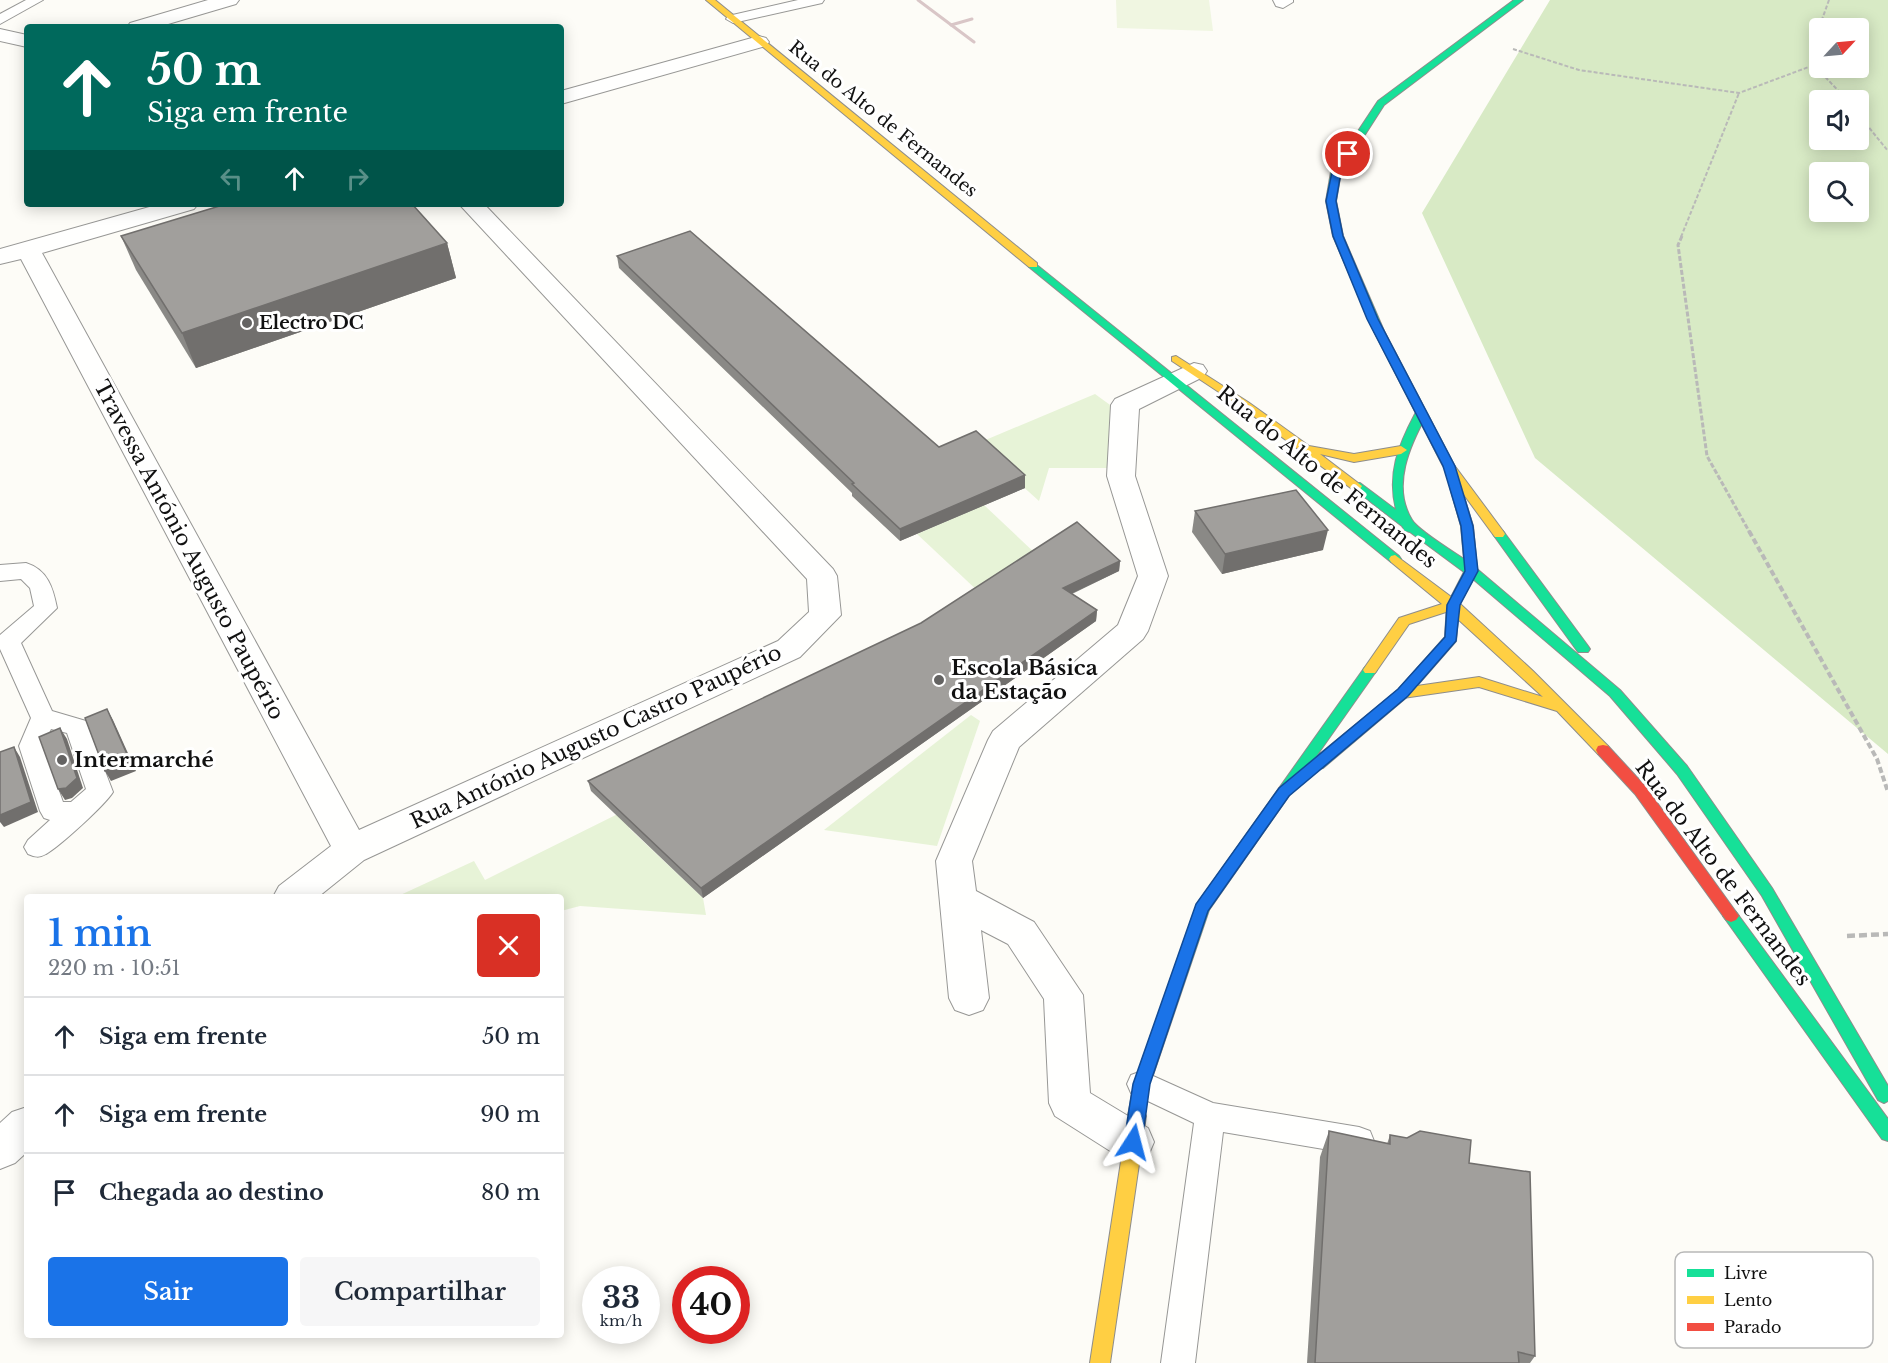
<!DOCTYPE html>
<html lang="pt">
<meta charset="utf-8">
<style>
body{margin:0;font-family:"Libre Baskerville",serif;background:#f6f6f7;color:#1f2937;height:100vh;display:flex;flex-direction:column;font-size:22px;white-space:nowrap}
*{box-sizing:border-box;margin:0}
p{font-size:20px;color:#747a83}
.icon{flex:none;width:33px;height:33px;fill:none;stroke:currentColor;stroke-width:2;stroke-linecap:round;stroke-linejoin:round}
.map{position:relative;flex:1;overflow:hidden}
.panel{position:absolute;left:24px;top:894px;width:540px;height:444px;display:flex;flex-direction:column;background:#fff;border-radius:6px;box-shadow:0 3px 15px #0003}
.panel>*{flex:none}
.guide{position:absolute;left:24px;top:24px;width:540px;height:183px;border-radius:6px;box-shadow:0 3px 15px #0003;background:#00695c;color:#fff;overflow:hidden}
.needle{width:39px;rotate:64deg}
.tools{position:absolute;left:1809px;top:18px;display:grid;gap:12px}
.tools a{display:grid;place-items:center;width:60px;height:60px;border-radius:6px;background:#fff;box-shadow:0 3px 15px #0003;font-size:30px}
.speed{position:absolute;left:582px;top:1266px;display:flex;gap:12px;font-size:30px;font-weight:700;text-align:center}
.speed>*{display:grid;place-content:center;width:78px;height:78px;border-radius:50%;background:#fff;box-shadow:0 3px 15px #0003;line-height:1}
.speed small{font-size:15px;font-weight:400}
.speed .limit{border:9px solid #d22;background:#fff;color:#111}
.pin{position:absolute;display:grid;place-items:center;width:51px;height:51px;color:#fff;margin:-26px;border:3px solid #fff;border-radius:50%;box-shadow:0 2px 6px #0007}
.me{position:absolute;width:66px;margin:-33px;rotate:9deg;stroke-linejoin:round;filter:drop-shadow(0 0 4px #0008)}
.turn{display:flex;align-items:center;gap:21px;height:126px;padding:0 24px;font-size:27px}
.turn .icon{width:78px;height:78px;stroke-width:2.5}
.turn b{display:block;font-size:42px;line-height:51px}
.lanes{display:flex;align-items:center;height:57px;padding:0 24px;background:#0003;justify-content:center;gap:30px;direction:ltr}
.lanes .off{opacity:.35}
.round{display:grid;place-items:center;flex:none;width:63px;height:63px;border-radius:6px;background:#f6f6f7}
.head{display:flex;align-items:center;justify-content:space-between;height:102px;padding:0 24px}
h1{font-size:36px;font-weight:600;line-height:45px;color:#1a73e8}
.primary-button{display:flex;gap:12px;margin-top:auto;padding:12px 24px}
.primary-button a{flex:1;height:69px;border-radius:6px;background:#1a73e8;color:#fff;font-size:24px;font-weight:600;line-height:69px;text-align:center}
.primary-button a+a{background:#f6f6f7;color:#1f2937}
ul{padding:0;list-style:none}
li{display:flex;align-items:center;gap:18px;height:78px;padding:0 24px;border-top:2px solid #e0e1e3}
li div{flex:1}
li b{display:block;font-size:22px}
li em{font-style:normal}
.map>svg:first-child{display:block}
.green{fill:#e7f3d7}
.forest{fill:#d8eac5;fill-rule:evenodd}
.pitch{fill:#f0f6e1}
.lines{fill:none;stroke-linecap:round;stroke-linejoin:round}
.lane-casing{stroke:#979795;stroke-width:2}
.street-casing{stroke:#979795;stroke-width:2}
.fast-casing{stroke:#8e8d8b;stroke-width:2}
.slow-casing{stroke:#8e8d8b;stroke-width:2}
.jam-casing{stroke:#8e8d8b;stroke-width:2}
.path-far3{stroke:#b9b9b8;stroke-width:2;stroke-dasharray:4 2;stroke-linecap:butt}
.path-far2{stroke:#b9b9b8;stroke-width:3;stroke-dasharray:5 2;stroke-linecap:butt}
.path-far1{stroke:#b9b9b8;stroke-width:4;stroke-dasharray:6 3;stroke-linecap:butt}
.path{stroke:#b9b9b8;stroke-width:4.5;stroke-dasharray:8 4;stroke-linecap:butt}
.lane{fill:#fffffe;fill-rule:evenodd}
.street{fill:#fffffe;fill-rule:evenodd}
.fast{fill:#16e098;fill-rule:evenodd}
.slow{fill:#ffcf43;fill-rule:evenodd}
.jam{fill:#f24e42;fill-rule:evenodd}
.rail{stroke:#d9c6c7;stroke-width:3}
.wall{fill:#8a8986}
.shaded-wall{fill:#716f6d}
.building{fill:#a19f9c;stroke:#716f6d;stroke-width:1.5}
.route{fill:#1a73e8;stroke:#114b97;stroke-width:1.5}
.poi-dot{fill:#646362;stroke:#fff;stroke-width:2}
.labels{text-anchor:middle;dominant-baseline:central;stroke-width:6;stroke-linejoin:round;paint-order:stroke}
.far-street-label{font-size:18px;fill:#111;stroke:#fff}
.far-poi-label{font-size:18px;font-weight:bold;fill:#111;stroke:#fff;text-anchor:start}
.street-label{font-size:21px;fill:#111;stroke:#fff}
.poi-label{font-size:21px;font-weight:bold;fill:#111;stroke:#fff;text-anchor:start}
.key{fill:#fff;stroke:#b8b8b8;stroke-width:1.5}
.key-label{font-size:16px;fill:#111}
</style>
<div class="map">
<svg width="1888" height="1363" viewBox="0 0 1888 1363">
<rect width="100%" height="100%" fill="#fdfcf7"/>
<g class="green">
<polygon points="1095,394 1117,410 1115,468 1049,468 1039,501 976,444"/>
<polygon points="984,505 1054,571 981,594 917,534"/>
<polygon points="971,715 980,721 937,846 824,830"/>
<polygon points="656,795 629,828 703,898 706,915 580,906 561,911 561,897 396,897 474,861 485,880"/>
</g>
<path class="forest" d="M1550,0h338v754l-353,-296 -113,-245zM1820,28h38v40h-38zM1820,100h38v40h-38zM1820,172h38v40h-38z"/>
<polygon class="pitch" points="1116,0 1209,0 1213,31 1117,28"/>
<g class="lines">
<defs>
<g id="lane">
<polygon points="26,0 43,0 0,24 0,14"/>
<polygon points="798,0 824,0 822,3 733,23 726,19 728,16"/>
<path d="M26,563c22,7 27,25 31,45l-36,35 31,68 34,10 27,71c-7,12 -54,55 -67,62 -7,4 -11,3 -18,0l-4,-7 4,-7 22,-20 -6,-2 -4,-7 -21,-65 12,-28 -31,-69v-14l34,-29 -4,-18 -9,-9 -21,2v-16zM51,729l16,4 19,56 -15,13h-8l-20,-56z"/>
<polygon points="1142,1071 1213,1103 1359,1127 1370,1131 1374,1141 1370,1151 1359,1155 1223,1132 1195,1363 1161,1363 1194,1123 1131,1093 1127,1084 1131,1075"/>
</g>
<g id="street">
<polygon points="208,0 239,0 236,4 158,27 127,27 130,23"/>
<polygon points="1273,0 1293,0 1293,2 1283,8 1276,6"/>
<polygon points="0,29 27,35 27,47 0,41"/>
<polygon points="759,36 766,38 769,42 766,46 561,104 561,91"/>
<polygon points="160,204 198,204 194,209 42,253 359,830 778,641 809,612 807,579 459,204 484,204 833,569 837,576 841,615 800,657 364,860 318,897 273,897 279,886 331,846 21,259 0,264 0,249"/>
<polygon points="1194,363 1203,365 1207,371 1203,377 1139,409 1135,476 1168,576 1148,631 1143,639 1019,747 972,861 976,891 1034,922 1083,995 1090,1093 1148,1128 1154,1142 1148,1156 1133,1162 1118,1156 1055,1116 1049,1103 1044,999 1008,944 981,930 989,998 983,1010 969,1015 955,1010 949,998 936,861 988,740 993,731 1118,625 1138,576 1107,476 1111,405 1115,399"/>
<polygon points="27,1107 27,1152 15,1163 0,1169 0,1123 12,1112"/>
</g>
<g id="fast">
<polygon points="1514,0 1523,0 1384,105 1341,172 1336,201 1343,236 1384,331 1383,333 1375,333 1333,236 1326,201 1331,172 1378,101"/>
<polygon points="1033,262 1399,556 1401,559 1399,562 1391,562 1029,267 1028,265"/>
<path d="M1421,411l6,3c-17,31 -36,72 -15,106 6,10 40,31 52,39l-3,-33 -11,-39 2,-3h8l13,42 4,43 143,121 67,76 85,122 116,198v15l-4,2 -6,-3 -116,-204 -85,-122 -67,-78 -137,-117 -14,26 -3,36 -48,55 -85,72 -5,1 -7,-5 -102,146 -59,174 -7,38 -6,2 -6,-2 -3,-6 6,-32 63,-180 168,-237h10l2,3 -62,88 83,-68 47,-53 2,-32 17,-33 -54,-40 -5,-1 -3,-5 -52,-40 2,-3h8l36,27c-9,-36 2,-64 19,-96z"/>
<polygon points="1499,530 1503,531 1588,646 1590,649 1588,652 1578,652 1495,537 1493,534"/>
<polygon points="1731,910 1736,912 1888,1119 1888,1141 1882,1139 1726,920 1723,916 1726,912"/>
</g>
<g id="slow">
<polygon points="706,0 715,0 1037,263 1037,267 1029,267"/>
<polygon points="1379,328 1384,331 1454,465 1503,531 1505,534 1503,537 1495,537 1443,466 1374,331"/>
<polygon points="1176,356 1248,402 1309,446 1354,454 1401,446 1407,450 1401,454 1354,462 1320,454 1362,486 1360,489 1352,489 1240,406 1172,361 1172,357"/>
<polygon points="1395,555 1458,602 1533,671 1608,746 1610,750 1608,754 1598,754 1557,711 1479,687 1403,698 1398,696 1396,693 1403,688 1479,677 1543,697 1449,611 1409,624 1375,673 1365,673 1363,670 1365,667 1399,618 1442,604 1391,562 1389,559 1391,556"/>
<polygon points="1137,1108 1143,1110 1146,1116 1110,1363 1090,1363 1128,1116 1131,1110"/>
</g>
<polygon id="jam" points="1603,745 1608,746 1645,786 1736,912 1739,916 1736,920 1731,922 1726,920 1635,794 1598,754 1596,750 1598,746"/>
</defs>
<use href="#lane" class="lane-casing"/>
<use href="#street" class="street-casing"/>
<use href="#fast" class="fast-casing"/>
<use href="#slow" class="slow-casing"/>
<use href="#jam" class="jam-casing"/>
<g class="path-far3">
<polyline points="1829,0 1815,39 1814,65 1847,100"/>
<polyline points="1513,49 1579,70 1739,93 1814,65"/>
<polyline points="1858,114 1888,151"/>
<polyline points="1681,237 1739,93"/>
</g>
<polyline class="path-far2" points="1682,236 1678,245 1707,456 1750,533"/>
<polyline class="path-far1" points="1749,531 1877,759 1888,792"/>
<polyline class="path" points="1847,936 1888,934"/>
<use href="#lane" class="lane"/>
<use href="#street" class="street"/>
<use href="#fast" class="fast"/>
<use href="#slow" class="slow"/>
<use href="#jam" class="jam"/>
<g class="rail">
<polyline points="918,0 974,42"/>
<polyline points="951,25 972,19"/>
</g>
</g>
<g class="wall">
<polygon points="121,236 447,243 456,278 196,368 136,270"/>
<polygon points="617,256 939,447 1025,475 1025,488 900,541 852,496 852,493 619,268"/>
<polygon points="1195,511 1323,550 1222,574 1192,532"/>
<polygon points="1120,561 1119,571 1072,594 1097,610 1096,621 703,898 591,791 588,781"/>
<polygon points="1329,1131 1387,1144 1390,1135 1469,1163 1535,1356 1530,1363 1307,1363 1320,1157"/>
</g>
<g class="shaded-wall">
<polygon points="447,243 456,278 196,368 182,333"/>
<polygon points="1025,475 1025,488 900,541 900,529"/>
<polygon points="1328,530 1323,550 1222,574 1225,554"/>
<polygon points="1120,561 1119,571 1062,598 1063,588"/>
<polygon points="1097,610 1096,621 703,898 701,888"/>
<polygon points="107,709 113,720 136,771 111,781 105,771"/>
<polygon points="60,728 67,739 83,788 72,798 65,800 58,789"/>
<polygon points="14,747 20,757 38,812 4,827 0,822 0,815"/>
</g>
<g class="building">
<polygon points="226,204 412,204 447,243 182,333 121,236"/>
<polygon points="690,231 939,447 976,431 1025,475 900,529 852,484 854,483 617,256"/>
<polygon points="1296,490 1328,530 1225,554 1195,511"/>
<polygon points="1077,522 1120,561 1063,588 1097,610 701,888 588,781 921,623"/>
<polygon points="107,709 130,761 105,771 85,718"/>
<polygon points="60,728 77,778 66,788 58,789 39,737"/>
<polygon points="14,747 31,802 0,815 0,752"/>
<polygon points="1329,1131 1390,1144 1390,1135 1407,1138 1420,1131 1471,1140 1469,1163 1530,1172 1535,1356 1518,1352 1519,1363 1315,1363"/>
</g>
<polygon class="route" points="1344,152 1352,154 1341,172 1336,201 1343,236 1378,319 1455,466 1473,526 1478,571 1460,605 1456,641 1408,696 1289,796 1208,911 1150,1084 1142,1142 1139,1148 1133,1150 1127,1148 1124,1142 1133,1084 1196,904 1279,788 1398,689 1445,637 1447,605 1465,571 1461,526 1443,466 1367,319 1333,236 1326,201 1332,172"/>
<g class="poi-dot">
<circle cx="247" cy="323" r="6"/>
<circle cx="939" cy="680" r="6"/>
<circle cx="62" cy="760" r="6"/>
</g>
<g class="labels">
<g class="far-street-label">
<text transform="translate(883 119) rotate(39)">Rua do Alto de Fernandes</text>
</g>
<g class="far-poi-label">
<text x="259" y="323">Electro DC</text>
</g>
<g class="street-label">
<text transform="translate(1327 477) rotate(39)">Rua do Alto de Fernandes</text>
<text transform="translate(189 550) rotate(62)">Travessa António Augusto Paupério</text>
<text transform="translate(596 737) rotate(-25)">Rua António Augusto Castro Paupério</text>
<text transform="translate(1723 873) rotate(53)">Rua do Alto de Fernandes</text>
</g>
<g class="poi-label">
<text x="951" y="668">Escola Básica<tspan x="951" dy="24">da Estação</tspan></text>
<text x="74" y="760">Intermarché</text>
</g>
</g>
<rect x="1675" y="1252" width="198" height="96" rx="9" class="key"/>
<rect x="1687" y="1269" width="27" height="8" fill="#16e098"/>
<rect x="1687" y="1296" width="27" height="8" fill="#ffcf43"/>
<rect x="1687" y="1323" width="27" height="8" fill="#f24e42"/>
<g class="key-label">
<text x="1724" y="1279">Livre</text>
<text x="1724" y="1306">Lento</text>
<text x="1724" y="1333">Parado</text>
</g>
</svg>
<div class="tools">
<a><svg class="needle" viewBox="-14 -14 28 28"><path d="M0-13l5 13h-10z" fill="#e53935"/><path d="M0 13l5-13h-10z" fill="#747a83"/></svg></a>
<a><svg class="icon" aria-label="sound" viewBox="0 0 24 24"><path d="M4 9h4l5-4v14l-5-4H4zM17 9q2 3 0 6"/></svg></a>
<a><svg class="icon" aria-label="search" viewBox="0 0 24 24"><circle cx="10" cy="10" r="6"/><path d="M15 15l6 6"/></svg></a>
</div>
<div class="speed"><div>33<small>km/h</small></div><div class="limit">40</div></div>
<div class="pin" style="left:1348px;top:154px;background:#d93025"><svg class="icon" aria-label="arrive" viewBox="0 0 24 24"><path d="M6 21V4h12l-3 4 3 4H6"/></svg></div>
<svg class="me" style="left:1133px;top:1142px" viewBox="-20 -20 40 40"><path d="M0-17L14 15 0 8-14 15z" fill="#1a73e8" stroke="#fff" stroke-width="4"/></svg>
<div class="guide">
<div class="turn"><svg class="icon" aria-label="ahead" viewBox="0 0 24 24"><path d="M12 20V5M6 11l6-6 6 6"/></svg><div><b>50 m</b>Siga em frente</div></div>
<div class="lanes"><svg class="icon off" aria-label="left" viewBox="0 0 24 24"><path d="M17 20v-9H6M10 6l-5 5 5 5"/></svg><svg class="icon" aria-label="ahead" viewBox="0 0 24 24"><path d="M12 20V5M6 11l6-6 6 6"/></svg><svg class="icon off" aria-label="right" viewBox="0 0 24 24"><path d="M7 20v-9h11M14 6l5 5-5 5"/></svg></div>
</div>
<section class="panel">
<div class="head"><div><h1>1 min</h1><p>220 m · 10:51</p></div><a class="round" style="background:#d93025;color:#fff"><svg class="icon" aria-label="close" viewBox="0 0 24 24"><path d="M6 6l12 12M18 6L6 18"/></svg></a></div>
<ul>
<li><svg class="icon" aria-label="ahead" viewBox="0 0 24 24"><path d="M12 20V5M6 11l6-6 6 6"/></svg><div><b>Siga em frente</b></div><em>50 m</em></li>
<li><svg class="icon" aria-label="ahead" viewBox="0 0 24 24"><path d="M12 20V5M6 11l6-6 6 6"/></svg><div><b>Siga em frente</b></div><em>90 m</em></li>
<li><svg class="icon" aria-label="arrive" viewBox="0 0 24 24"><path d="M6 21V4h12l-3 4 3 4H6"/></svg><div><b>Chegada ao destino</b></div><em>80 m</em></li>
</ul>
<div class="primary-button"><a>Sair</a><a>Compartilhar</a></div>
</section>
</div>
